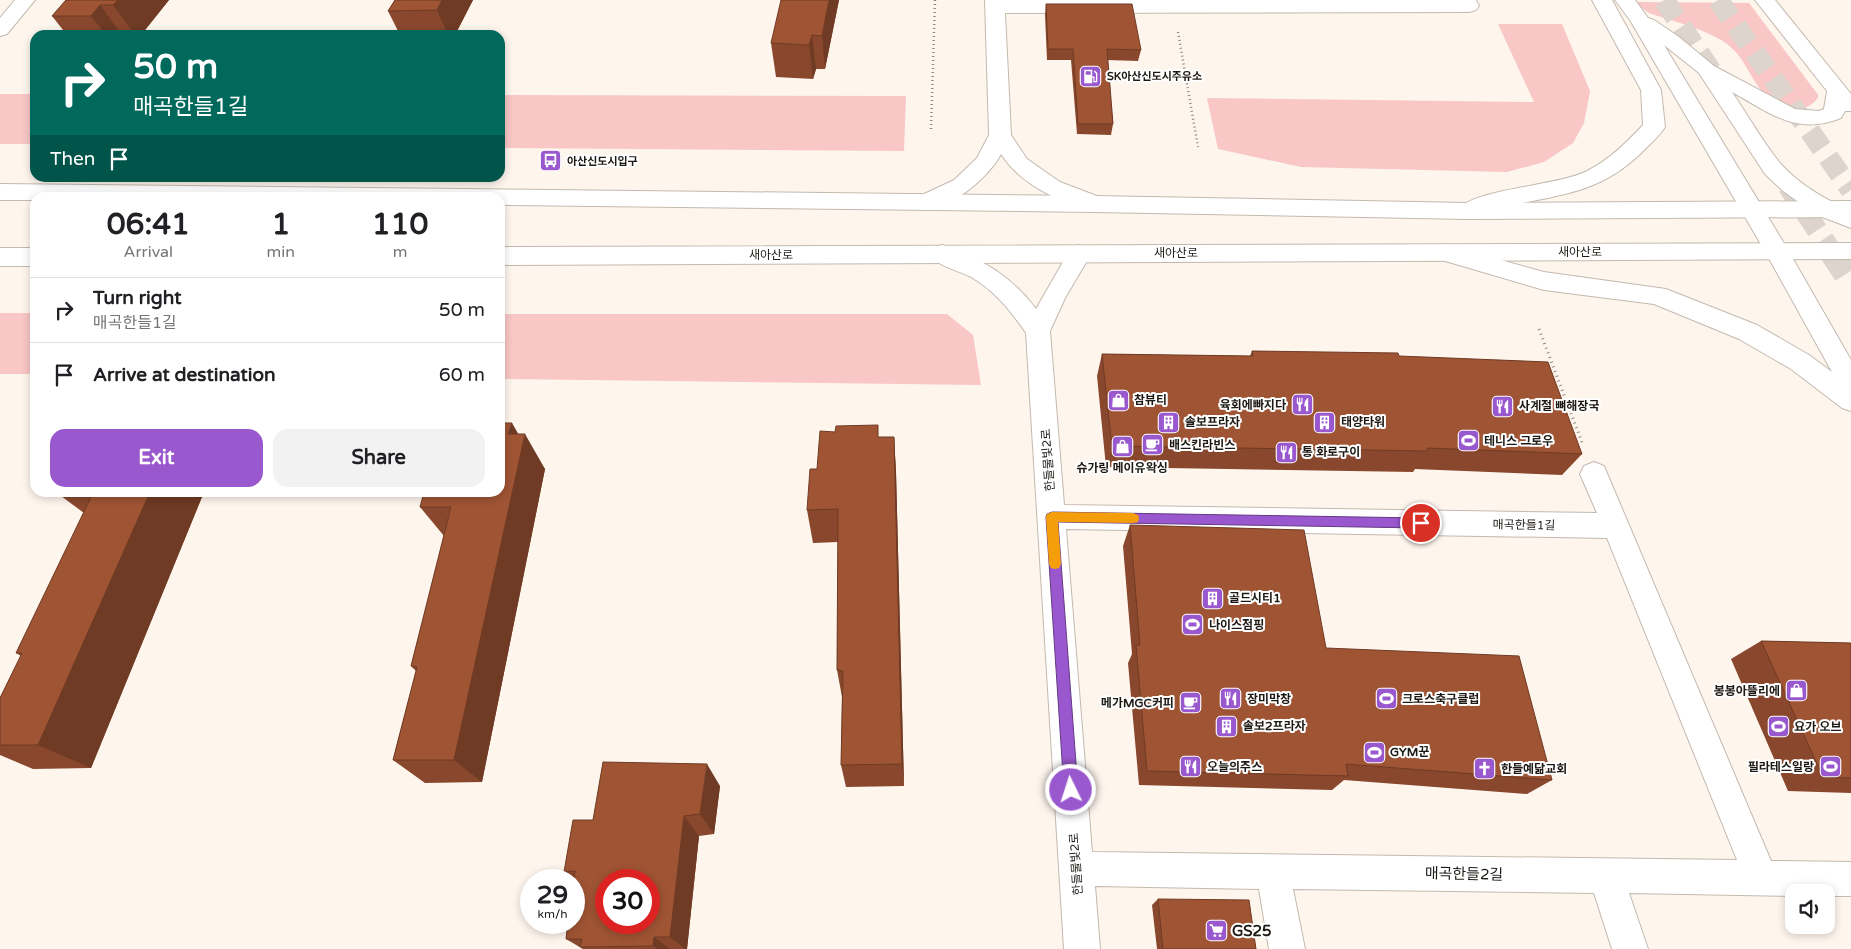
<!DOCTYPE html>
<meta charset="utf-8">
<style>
body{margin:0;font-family:"Varela Round","Noto Sans KR",sans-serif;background:#f2f2f2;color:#202124;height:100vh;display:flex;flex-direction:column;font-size:19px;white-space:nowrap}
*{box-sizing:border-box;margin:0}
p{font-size:16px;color:#757577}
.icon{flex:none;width:28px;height:28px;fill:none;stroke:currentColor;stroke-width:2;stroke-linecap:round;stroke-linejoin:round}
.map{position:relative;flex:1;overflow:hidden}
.details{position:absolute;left:30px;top:192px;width:475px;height:305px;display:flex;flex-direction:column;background:#fff;border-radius:15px;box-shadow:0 2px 8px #0003}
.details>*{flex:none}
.top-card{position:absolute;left:30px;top:30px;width:475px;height:152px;border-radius:15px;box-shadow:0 2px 8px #0003;background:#00695c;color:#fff;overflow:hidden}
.fabs{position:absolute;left:1785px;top:884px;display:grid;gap:10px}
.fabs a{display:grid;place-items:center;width:50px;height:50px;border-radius:10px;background:#fff;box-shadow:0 2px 8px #0003;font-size:25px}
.speed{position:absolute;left:520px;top:869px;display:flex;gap:10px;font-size:25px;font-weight:700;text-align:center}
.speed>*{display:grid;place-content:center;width:65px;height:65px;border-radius:50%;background:#fff;box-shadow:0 2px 8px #0003;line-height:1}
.speed small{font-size:12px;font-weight:400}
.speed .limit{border:8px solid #d22;background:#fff;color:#111}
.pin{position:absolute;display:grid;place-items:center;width:42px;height:42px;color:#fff;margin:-21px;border:2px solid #fff;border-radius:50%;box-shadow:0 1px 5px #0007}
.me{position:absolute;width:55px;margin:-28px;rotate:356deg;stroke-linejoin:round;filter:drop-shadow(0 0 4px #0008)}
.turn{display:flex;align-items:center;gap:18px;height:105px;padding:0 20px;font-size:22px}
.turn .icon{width:65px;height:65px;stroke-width:2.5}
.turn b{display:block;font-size:35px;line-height:42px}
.then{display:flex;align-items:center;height:48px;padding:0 20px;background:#0003;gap:10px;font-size:19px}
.eta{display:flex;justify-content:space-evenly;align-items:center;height:85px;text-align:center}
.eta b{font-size:30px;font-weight:700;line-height:35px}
.action{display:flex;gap:10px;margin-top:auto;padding:10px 20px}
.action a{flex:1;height:58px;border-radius:15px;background:#9a58ce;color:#fff;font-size:20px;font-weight:700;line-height:58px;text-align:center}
.action a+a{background:#f2f2f2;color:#202124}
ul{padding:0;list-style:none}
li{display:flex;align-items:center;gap:15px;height:65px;padding:0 20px;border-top:1px solid #e0e0e0}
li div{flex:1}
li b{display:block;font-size:19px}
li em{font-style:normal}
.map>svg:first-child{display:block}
.green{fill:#f8c7c6}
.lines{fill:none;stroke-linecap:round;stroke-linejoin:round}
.highway-tunnel-far1{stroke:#dcd4cd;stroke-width:21;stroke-dasharray:21 11;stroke-linecap:butt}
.highway-tunnel{stroke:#dcd4cd;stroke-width:26;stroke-dasharray:26 13;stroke-linecap:butt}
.minor-casing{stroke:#c3b9af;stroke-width:2}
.major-casing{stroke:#c3b9af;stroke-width:2}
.highway-casing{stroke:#c3b9af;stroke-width:2}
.path-far1{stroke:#8e8882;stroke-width:2.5;stroke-dasharray:1 3;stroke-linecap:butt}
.path{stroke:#8e8882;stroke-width:3;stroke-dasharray:1 4;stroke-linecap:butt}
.minor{fill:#fff;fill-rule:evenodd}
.major{fill:#fff;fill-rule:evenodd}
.highway{fill:#fff;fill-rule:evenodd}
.wall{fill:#89482d}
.shaded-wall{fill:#6f3b24}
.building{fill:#9f5434;stroke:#6f3b24;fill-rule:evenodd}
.route{fill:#9a58ce;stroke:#643986}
.slow{fill:#f59e0b}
.labels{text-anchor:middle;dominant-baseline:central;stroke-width:4;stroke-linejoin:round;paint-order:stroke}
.far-poi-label{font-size:11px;font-weight:bold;fill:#1d1a16;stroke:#fff;text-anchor:start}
.street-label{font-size:12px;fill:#1d1a16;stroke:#fff}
.poi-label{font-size:12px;font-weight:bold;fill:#1d1a16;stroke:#fff;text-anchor:start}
.near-street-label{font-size:15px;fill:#1d1a16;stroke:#fff}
.near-poi-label{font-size:15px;font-weight:bold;fill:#1d1a16;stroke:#fff;text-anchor:start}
</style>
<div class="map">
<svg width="1851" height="949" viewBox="0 0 1851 949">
<rect width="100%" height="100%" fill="#fef5ed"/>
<g class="green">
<path d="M1637,2l112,1 70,93c-5,8 -12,13 -22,12 -49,-5 -41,-48 -76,-68 -22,-13 -49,-19 -72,-27l-9,-6z"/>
<polygon points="1498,24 1562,24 1590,91 1584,123 1573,143 1544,162 1507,172 1301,167 1218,149 1207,98 1534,102"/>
<rect x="0" y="94" width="35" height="50"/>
<polygon points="500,95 906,96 904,151 500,148"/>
<rect x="0" y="313" width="35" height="61"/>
<polygon points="500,314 947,314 973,335 981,385 500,379"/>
</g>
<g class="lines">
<g class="highway-tunnel-far1">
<polyline points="1664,0 1721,86"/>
<polyline points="1718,0 1851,190"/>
<polyline points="1788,186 1833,254"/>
</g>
<polyline class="highway-tunnel" points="1832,252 1851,281"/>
<defs>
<g id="minor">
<polygon points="15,0 35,0 7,34 0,36 0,18"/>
<path d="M985,0h491l3,6 -3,4 -7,2 -464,1 6,122 16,24 33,23 42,16 3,6 -3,6 -8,2c-35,-10 -73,-27 -93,-58 -11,22 -55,61 -81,54l-3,-6 3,-6 34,-16 23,-22 12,-23z"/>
<path d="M942,245c37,12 71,32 94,64l35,-61 8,-3 8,3 4,6 -26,44 -15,33 14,174 533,8 -17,-39 4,-8 10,-4 10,4 167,395 80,1v34h-25v-4h-32v4l-165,-3 19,56h-36l-18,-56 -301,-4 12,60h-36l-10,-60 -164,-3 5,63h-36l-38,-616c-16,-23 -31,-42 -55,-56 -13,-7 -33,-10 -41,-23l4,-6zM1066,529l541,9 130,322 -645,-8z"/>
</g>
<g id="major">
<polygon points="0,184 1094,196 1468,203 1851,201 1851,217 1468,219 1094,212 500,205 500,198 35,198 35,200 0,200"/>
<polygon points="1851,243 1851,259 500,265 500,247"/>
<rect x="0" y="248" width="35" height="18"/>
</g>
<g id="highway">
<path d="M1592,0h20l49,90 4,37c-5,8 -12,14 -18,20 -46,49 -91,47 -151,62 -13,3 -22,12 -36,8l-3,-6c13,-22 102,-25 130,-40 22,-11 39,-28 56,-46l-2,-35z"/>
<path d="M1615,0h20l13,18 6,2 25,17 35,29 81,43 24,2 5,-2 3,-18 -72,-91h20l76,94v17h-6l-4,7c-45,18 -71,-5 -109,-26 16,23 30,49 48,71 18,21 46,37 71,48v17l-34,-13 -34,-24 -18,-17 -66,-101 -35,-28 121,200 66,115v51l-9,-3 -51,-39 -52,-30 -85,-35 -110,-14 -109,-32 -4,-6 4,-6 8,-2 101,28 122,17 91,36 52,30 23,17 -66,-119 -136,-233z"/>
</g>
</defs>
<use href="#minor" class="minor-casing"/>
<use href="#major" class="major-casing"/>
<use href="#highway" class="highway-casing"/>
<g class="path-far1">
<polyline points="1178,32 1198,147"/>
<polyline points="931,129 935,0"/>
</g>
<polyline class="path" points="1539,329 1583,445"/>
<use href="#minor" class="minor"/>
<use href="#major" class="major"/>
<use href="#highway" class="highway"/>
</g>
<g class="wall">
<polygon points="66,0 169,0 141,35 67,35 52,16"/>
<polygon points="395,0 473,0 455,35 400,35 388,11"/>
<polygon points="839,0 825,69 816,69 813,79 776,77 771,43"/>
<polygon points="1046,4 1141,50 1138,61 1107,60 1113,124 1111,135 1077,134 1071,60 1047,60 1045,15"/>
<polygon points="1252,351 1399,356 1582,454 1562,475 1415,469 1413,472 1106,467 1097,376 1102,354 1250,356"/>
<polygon points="518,434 545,469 482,782 425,783 393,760 416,671 411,666 444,536 420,507"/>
<polygon points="878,437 894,437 896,472 904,786 846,787 841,765 842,697 837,670 838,542 813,543 807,510"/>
<polygon points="204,492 91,768 33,769 0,755 0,698 21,656 16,653 84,513 61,496"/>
<polygon points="1130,525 1326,648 1552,780 1527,794 1344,780 1332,790 1139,785 1128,663 1132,654 1123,546"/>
<polygon points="1761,641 1851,643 1851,793 1788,791 1731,659"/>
<polygon points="720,786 714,834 699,836 687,949 583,949 566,939 574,879 564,872 593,820"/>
<polygon points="1158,899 1256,949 1157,949 1152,905"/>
</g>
<g class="shaded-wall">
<polygon points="118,0 169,0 141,35 135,35 113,5"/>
<polygon points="442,0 473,0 455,35 448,35 437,10"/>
<polygon points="829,0 839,0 825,69 822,36"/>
<polygon points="100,5 122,35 106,35 91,16"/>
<polygon points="812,35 816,69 813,79 809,45"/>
<polygon points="512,423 523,442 525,434 545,469 482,782 454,760 508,434"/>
<polygon points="894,437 896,472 904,786 902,764"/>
<polygon points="150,492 204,492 91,768 38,745"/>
<polygon points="707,764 720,786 714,834 700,814"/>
<polygon points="684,816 699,836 687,949 685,949 670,937"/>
<polygon points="654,937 670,949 657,949 653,946"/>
</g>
<g class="building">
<polygon points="66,0 118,0 113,5 100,5 91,16 52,16"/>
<polygon points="395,0 442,0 437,10 388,11"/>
<polygon points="781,0 829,0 822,36 812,35 809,45 771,43"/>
<polygon points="1046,4 1132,4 1141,50 1107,49 1113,124 1078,124 1073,49 1048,49"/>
<polygon points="1252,351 1398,353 1399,356 1548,362 1582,454 1427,448 1428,451 1112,446 1102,354 1253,356"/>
<polygon points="500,423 512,423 508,434 525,434 454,760 393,760 417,667 411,666 451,507 420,507 424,492 500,492"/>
<polygon points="878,425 878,437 894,437 902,764 841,765 843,671 837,670 838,509 807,510 810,469 817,469 820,431 835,432 836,426"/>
<polygon points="62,492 150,492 38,745 0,745 0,698 22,653 16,653 92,495 61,496"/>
<polygon points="1130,525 1304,530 1326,648 1519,656 1552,780 1346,764 1348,776 1147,771 1136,645 1140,645"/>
<polygon points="1761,641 1851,643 1851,778 1823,777"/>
<path d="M603,762l104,2 -7,50 -16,2 -14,121h-16l-1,9 -73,1 2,-8h-16l2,-17h6v-42l1,-9 -11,1 9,-52h20zM606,880h43v42h-43z"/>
<polygon points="1158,899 1249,900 1256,949 1163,949"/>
</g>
<polygon class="route" points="1052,512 1421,518 1425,520 1427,523 1425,527 1421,528 1058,522 1078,790 1076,795 1071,797 1066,795 1064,790 1046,517 1047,514"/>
<polygon class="slow" points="1052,512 1133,513 1138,515 1139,518 1138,522 1133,523 1058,522 1061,564 1059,568 1055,569 1051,568 1049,564 1046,517 1047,514"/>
<defs>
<symbol id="fuel-square" viewBox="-11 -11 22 22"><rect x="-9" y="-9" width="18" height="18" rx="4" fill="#9a58ce" stroke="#fff"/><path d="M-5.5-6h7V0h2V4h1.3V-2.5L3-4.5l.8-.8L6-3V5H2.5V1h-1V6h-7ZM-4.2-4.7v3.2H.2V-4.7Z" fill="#fff"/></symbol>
<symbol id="bus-square" viewBox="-11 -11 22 22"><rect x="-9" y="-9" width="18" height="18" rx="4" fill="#9a58ce" stroke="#fff"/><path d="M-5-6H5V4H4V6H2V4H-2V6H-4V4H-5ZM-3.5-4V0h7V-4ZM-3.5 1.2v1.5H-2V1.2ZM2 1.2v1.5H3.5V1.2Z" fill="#fff"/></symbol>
<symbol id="shop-square" viewBox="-11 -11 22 22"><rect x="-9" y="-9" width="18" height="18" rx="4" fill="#9a58ce" stroke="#fff"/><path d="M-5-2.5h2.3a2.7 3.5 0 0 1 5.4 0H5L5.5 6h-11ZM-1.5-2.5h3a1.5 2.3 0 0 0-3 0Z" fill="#fff"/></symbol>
<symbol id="restaurant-square" viewBox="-11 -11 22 22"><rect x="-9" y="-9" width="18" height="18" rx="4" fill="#9a58ce" stroke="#fff"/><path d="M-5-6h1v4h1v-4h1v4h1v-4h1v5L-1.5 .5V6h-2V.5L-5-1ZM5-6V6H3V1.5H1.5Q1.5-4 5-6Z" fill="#fff"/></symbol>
<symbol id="building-square" viewBox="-11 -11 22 22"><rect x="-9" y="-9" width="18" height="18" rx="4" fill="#9a58ce" stroke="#fff"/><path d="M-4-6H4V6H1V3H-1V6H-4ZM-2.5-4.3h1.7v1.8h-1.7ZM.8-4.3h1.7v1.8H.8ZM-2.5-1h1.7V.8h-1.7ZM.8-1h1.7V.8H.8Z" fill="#fff"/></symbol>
<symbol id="stadium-square" viewBox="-11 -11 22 22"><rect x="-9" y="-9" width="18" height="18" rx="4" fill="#9a58ce" stroke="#fff"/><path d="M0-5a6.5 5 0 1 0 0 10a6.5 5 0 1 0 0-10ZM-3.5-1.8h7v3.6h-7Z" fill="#fff"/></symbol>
<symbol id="cafe-square" viewBox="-11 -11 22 22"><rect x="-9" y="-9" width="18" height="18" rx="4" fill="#9a58ce" stroke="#fff"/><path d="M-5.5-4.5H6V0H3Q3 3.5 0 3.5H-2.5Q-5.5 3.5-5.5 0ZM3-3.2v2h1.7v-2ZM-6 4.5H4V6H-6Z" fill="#fff"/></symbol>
<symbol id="church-square" viewBox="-11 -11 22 22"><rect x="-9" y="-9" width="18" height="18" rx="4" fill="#9a58ce" stroke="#fff"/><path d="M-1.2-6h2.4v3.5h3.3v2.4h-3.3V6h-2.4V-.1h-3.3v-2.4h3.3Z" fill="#fff"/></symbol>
<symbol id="supermarket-square" viewBox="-11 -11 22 22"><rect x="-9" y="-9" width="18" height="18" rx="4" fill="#9a58ce" stroke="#fff"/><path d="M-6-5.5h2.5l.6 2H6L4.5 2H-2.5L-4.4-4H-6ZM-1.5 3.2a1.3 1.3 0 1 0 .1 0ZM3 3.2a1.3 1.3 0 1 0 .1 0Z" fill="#fff"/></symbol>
</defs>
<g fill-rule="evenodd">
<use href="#fuel-square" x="1078" y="64" width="25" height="25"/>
<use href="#bus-square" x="538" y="148" width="25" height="25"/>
<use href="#shop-square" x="1106" y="388" width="25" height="25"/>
<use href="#restaurant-square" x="1290" y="392" width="25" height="25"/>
<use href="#restaurant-square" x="1490" y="394" width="25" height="25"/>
<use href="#building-square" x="1156" y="410" width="25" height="25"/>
<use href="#building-square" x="1312" y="410" width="25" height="25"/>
<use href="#stadium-square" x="1456" y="428" width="25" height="25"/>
<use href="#cafe-square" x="1140" y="432" width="25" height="25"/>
<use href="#shop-square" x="1110" y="434" width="25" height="25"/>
<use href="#restaurant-square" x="1274" y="440" width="25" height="25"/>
<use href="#building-square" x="1200" y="586" width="25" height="25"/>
<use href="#stadium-square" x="1180" y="612" width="25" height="25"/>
<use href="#shop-square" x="1784" y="678" width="25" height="25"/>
<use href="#restaurant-square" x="1218" y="686" width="25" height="25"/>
<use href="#stadium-square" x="1374" y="686" width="25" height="25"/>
<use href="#cafe-square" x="1178" y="690" width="25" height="25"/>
<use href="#building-square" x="1214" y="714" width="25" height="25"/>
<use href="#stadium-square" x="1766" y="714" width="25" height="25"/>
<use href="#stadium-square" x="1362" y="740" width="25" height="25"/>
<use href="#restaurant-square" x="1178" y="754" width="25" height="25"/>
<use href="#stadium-square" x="1818" y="754" width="25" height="25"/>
<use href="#church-square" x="1472" y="756" width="25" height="25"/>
<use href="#supermarket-square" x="1204" y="918" width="25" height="25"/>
</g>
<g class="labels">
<g class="far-poi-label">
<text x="1107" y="76">SK아산신도시주유소</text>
<text x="567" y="161">아산신도시입구</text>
</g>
<g class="street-label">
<text x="1580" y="252">새아산로</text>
<text x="1176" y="253">새아산로</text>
<text x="771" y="255">새아산로</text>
<text transform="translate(1048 460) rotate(-94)">한들물빛2로</text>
<text transform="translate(1524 525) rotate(1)">매곡한들1길</text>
<text transform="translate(1076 864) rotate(-94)">한들물빛2로</text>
</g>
<g class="poi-label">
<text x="1134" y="400">참뷰티</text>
<text x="1286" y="405" text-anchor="end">육회에빠지다</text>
<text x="1519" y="406">사계절 뼈해장국</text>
<text x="1185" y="422">솔보프라자</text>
<text x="1341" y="422">태양타워</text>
<text x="1484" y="441">테니스 그로우</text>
<text x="1169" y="445">배스킨라빈스</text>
<text x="1302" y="452">통 화로구이</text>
<text x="1122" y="468" text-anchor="middle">슈가링 메이유왁싱</text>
<text x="1229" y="598">골드시티1</text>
<text x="1209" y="625">나이스점핑</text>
<text x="1780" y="691" text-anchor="end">봉봉아뜰리에</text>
<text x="1247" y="699">장미막창</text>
<text x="1402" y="699">크로스축구클럽</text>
<text x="1174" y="703" text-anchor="end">메가MGC커피</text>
<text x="1243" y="726">솔보2프라자</text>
<text x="1794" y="727">요가 오브</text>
<text x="1390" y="752">GYM꾼</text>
<text x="1207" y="767">오늘의주스</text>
<text x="1814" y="767" text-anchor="end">필라테스일랑</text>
<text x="1501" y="769">한들예닮교회</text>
</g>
<g class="near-street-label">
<text transform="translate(1464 874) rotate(1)">매곡한들2길</text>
</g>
<g class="near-poi-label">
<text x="1232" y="931">GS25</text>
</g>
</g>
</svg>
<div class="fabs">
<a><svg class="icon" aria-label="sound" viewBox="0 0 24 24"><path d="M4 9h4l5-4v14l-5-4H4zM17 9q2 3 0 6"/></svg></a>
</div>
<div class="speed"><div>29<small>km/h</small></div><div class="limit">30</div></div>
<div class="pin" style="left:1421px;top:523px;background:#d93025"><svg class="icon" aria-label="arrive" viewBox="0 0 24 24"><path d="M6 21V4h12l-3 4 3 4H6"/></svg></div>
<svg class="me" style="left:1071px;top:790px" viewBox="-20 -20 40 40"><circle r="17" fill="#9a58ce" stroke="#fff" stroke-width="3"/><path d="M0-11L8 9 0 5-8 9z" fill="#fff"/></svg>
<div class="top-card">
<div class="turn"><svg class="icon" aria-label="right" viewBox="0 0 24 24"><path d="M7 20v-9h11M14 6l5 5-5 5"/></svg><div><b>50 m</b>매곡한들1길</div></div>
<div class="then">Then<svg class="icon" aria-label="arrive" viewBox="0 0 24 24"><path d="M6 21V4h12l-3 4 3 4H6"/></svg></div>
</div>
<section class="details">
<div class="eta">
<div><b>06:41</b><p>Arrival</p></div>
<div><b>1</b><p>min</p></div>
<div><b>110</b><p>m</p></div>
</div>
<ul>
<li><svg class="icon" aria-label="right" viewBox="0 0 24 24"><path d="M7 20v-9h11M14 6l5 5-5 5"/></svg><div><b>Turn right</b><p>매곡한들1길</p></div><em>50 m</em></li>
<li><svg class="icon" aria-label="arrive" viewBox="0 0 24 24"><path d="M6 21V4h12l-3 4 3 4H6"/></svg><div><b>Arrive at destination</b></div><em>60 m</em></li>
</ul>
<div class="action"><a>Exit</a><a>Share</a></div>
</section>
</div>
